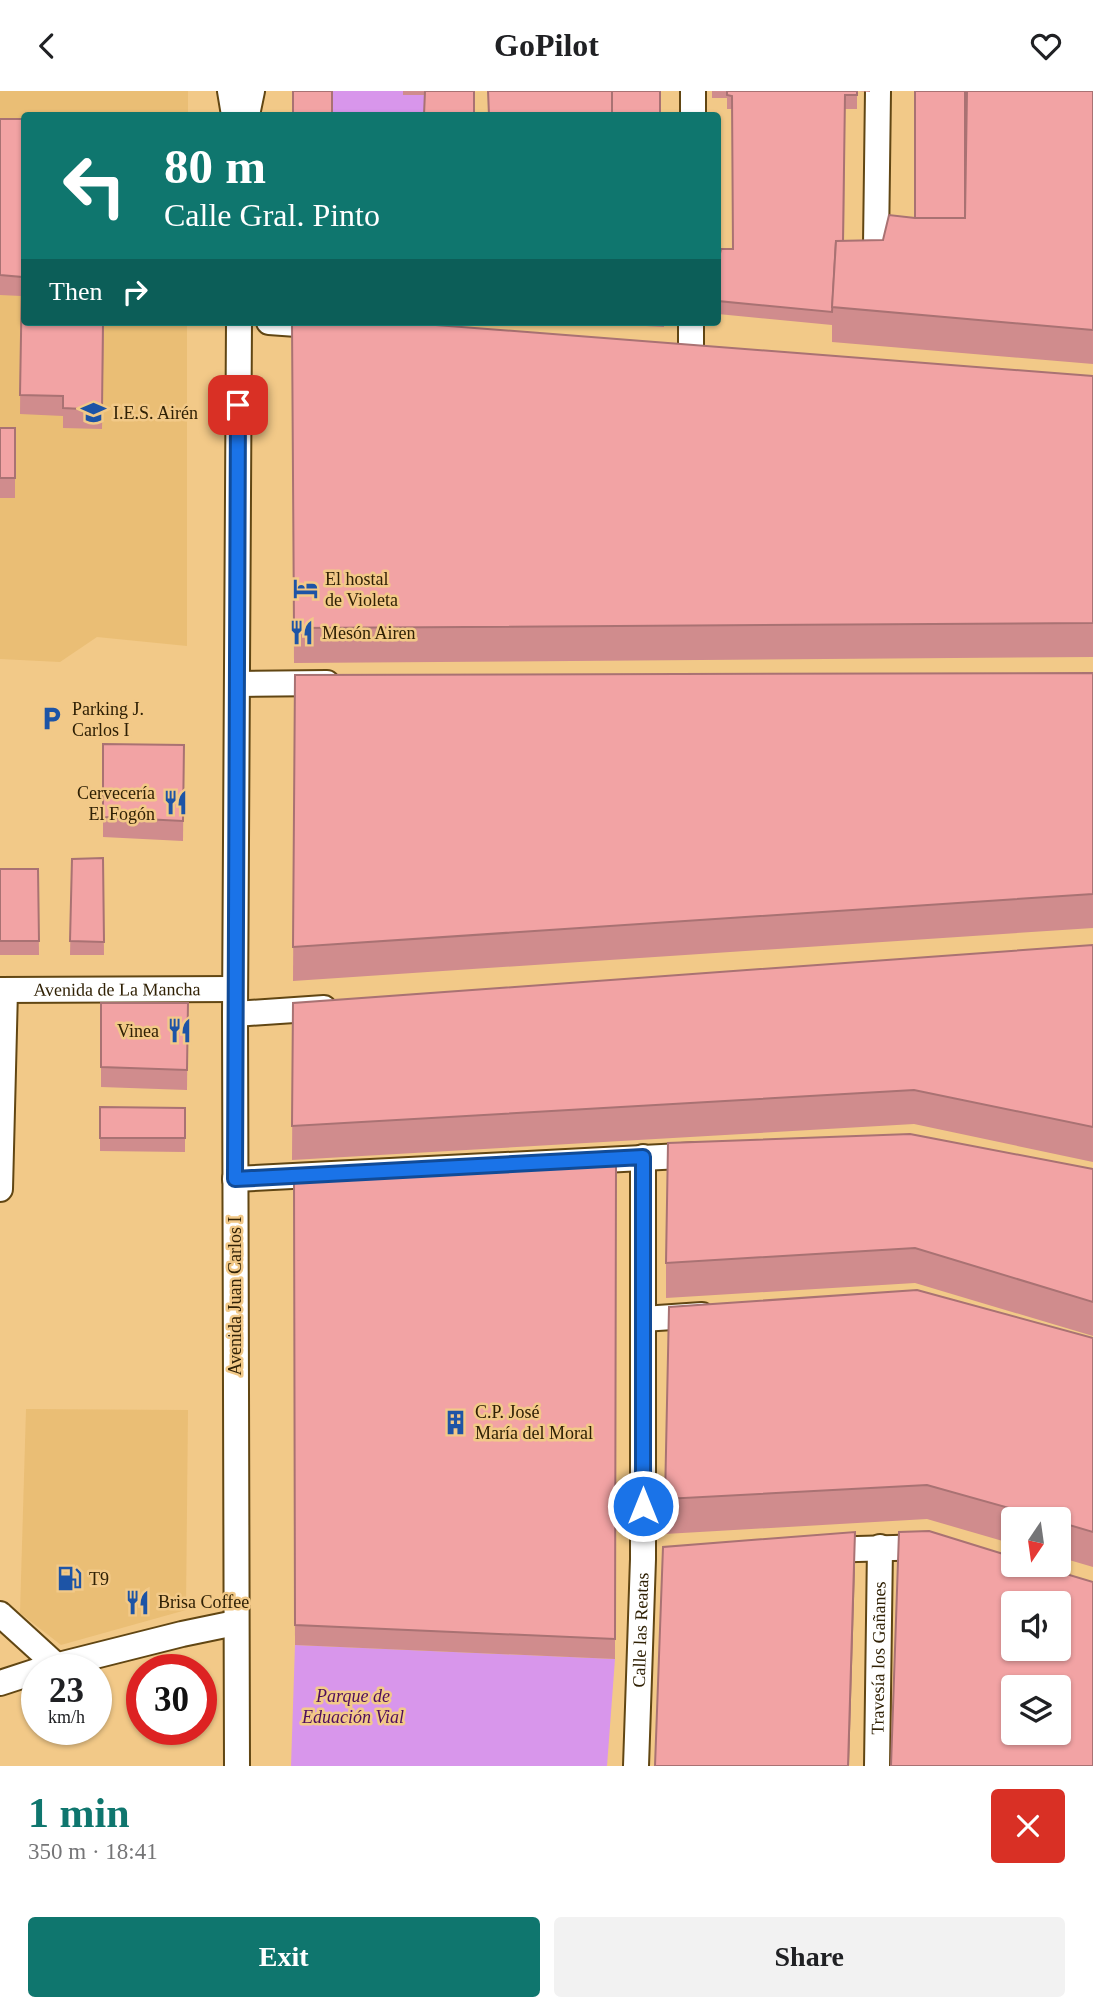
<!DOCTYPE html>
<meta charset="utf-8">
<style>
body{margin:0;font-family:"Times New Roman",serif;background:#f2f2f2;color:#202124;height:100vh;display:flex;flex-direction:column;font-size:26px;white-space:nowrap}
*{box-sizing:border-box;margin:0}
p{font-size:23px;color:#757577}
.icon{flex:none;width:38px;height:38px;fill:none;stroke:currentColor;stroke-width:2;stroke-linecap:round;stroke-linejoin:round}
.map{position:relative;height:1675px;overflow:hidden}
.sheet{display:flex;flex-direction:column;background:#fff;flex:1}
.sheet>*{flex:none}
.hud{position:absolute;left:21px;top:21px;width:700px;height:214px;border-radius:7px;box-shadow:0 2px 5px #0004;background:#0f766e;color:#fff;overflow:hidden}
.needle{width:46px;rotate:193deg}
.tools{position:absolute;left:1001px;top:1416px;display:grid;gap:14px}
.tools a{display:grid;place-items:center;width:70px;height:70px;border-radius:7px;background:#fff;box-shadow:0 2px 5px #0004;font-size:35px}
.speed{position:absolute;left:21px;top:1563px;display:flex;gap:14px;font-size:35px;font-weight:700;text-align:center}
.speed>*{display:grid;place-content:center;width:91px;height:91px;border-radius:50%;background:#fff;box-shadow:0 2px 5px #0004;line-height:1}
.speed small{font-size:18px;font-weight:400}
.speed .limit{border:10px solid #d22;background:#fff;color:#111}
.pin{position:absolute;display:grid;place-items:center;width:60px;height:60px;color:#fff;margin:-30px;border-radius:14px;box-shadow:0 4px 10px #0006}
.me{position:absolute;width:77px;margin:-38px;rotate:0deg;stroke-linejoin:round;filter:drop-shadow(0 0 5px #0008)}
.turn{display:flex;align-items:center;gap:24px;height:147px;padding:0 28px;font-size:32px}
.turn .icon{width:91px;height:91px;stroke-width:2.5}
.turn b{display:block;font-size:49px;line-height:60px}
.then{display:flex;align-items:center;height:66px;padding:0 28px;background:#0003;gap:14px;font-size:26px}
.round{display:grid;place-items:center;flex:none;width:74px;height:74px;border-radius:7px;background:#f2f2f2}
.head{display:flex;align-items:center;justify-content:space-between;height:119px;padding:0 28px}
h1{font-size:42px;font-weight:700;line-height:52px;color:#0f766e}
.action{display:flex;gap:14px;margin-top:auto;padding:14px 28px}
.action a{flex:1;height:80px;border-radius:7px;background:#0f766e;color:#fff;font-size:28px;font-weight:700;line-height:80px;text-align:center}
.action a+a{background:#f2f2f2;color:#202124}
header{display:flex;justify-content:space-between;align-items:center;height:91px;padding:0 28px;background:#fff;font-size:32px;font-weight:700}
.map>svg:first-child{display:block}
.built{fill:#eabe75}
.green{fill:#d896eb}
.lines{fill:none;stroke-linecap:round;stroke-linejoin:round}
.minor-casing{stroke:#614613;stroke-width:28}
.minor{stroke:#fff;stroke-width:24}
.wall{fill:#d08c8d}
.shaded-wall{fill:#a97273}
.building{fill:#f2a3a4;stroke:#a97273;stroke-width:2;fill-rule:evenodd}
.route-casing{stroke:#114b97;stroke-width:18}
.route{stroke:#1a73e8;stroke-width:12}
.labels{text-anchor:middle;dominant-baseline:central;stroke-width:5;stroke-linejoin:round;paint-order:stroke}
.poi-label{font-size:18px;fill:#302105;stroke:#f2c988;text-anchor:start}
.street-label{font-size:18px;fill:#302105;stroke:#f2c988}
.park-label{font-size:18px;font-style:italic;fill:#4e0d5d;stroke:#f2c988}
</style>
<header><svg class="icon" aria-label="back" viewBox="0 0 24 24"><path d="M15 5l-7 7 7 7"/></svg>GoPilot<svg class="icon" aria-label="heart" viewBox="0 0 24 24"><path d="M12 20l-8-8c-3-5 5-10 8-4 3-6 11-1 8 4z"/></svg></header>
<div class="map">
<svg width="1093" height="1675" viewBox="0 0 1093 1675">
<rect width="100%" height="100%" fill="#f2c988"/>
<g class="built">
<polygon points="0,0 188,0 188,24 24,24 24,231 187,231 187,555 97,546 60,571 0,568"/>
<polygon points="26,1318 188,1319 186,1519 61,1554 20,1522"/>
</g>
<g class="green">
<polygon points="332,0 403,0 403,4 425,4 425,24 332,24"/>
<polygon points="295,1554 615,1568 607,1675 291,1675"/>
</g>
<g class="lines">
<defs>
<g id="minor">
<polyline points="230,0 234,24"/>
<polyline points="247,24 252,0"/>
<polyline points="693,24 693,0"/>
<polyline points="876,154 878,0"/>
<polyline points="269,231 325,235"/>
<polyline points="691,262 691,231"/>
<polyline points="237,593 327,592"/>
<path id="s1" d="M0,899l235,-1"/>
<polyline points="235,923 324,917"/>
<polyline points="235,1088 700,1064"/>
<polyline points="0,1098 5,899"/>
<polyline points="643,1228 702,1224"/>
<polyline points="822,1459 929,1456"/>
<polyline points="0,1523 56,1574"/>
<polyline points="43,1578 182,1543 235,1532"/>
<polyline points="0,1592 37,1580"/>
<polyline points="237,1675 235,923 239,231"/>
<path id="s2" d="M636,1675l7,-207v-402"/>
<path id="s3" d="M877,1675l3,-219"/>
</g>
</defs>
<use href="#minor" class="minor-casing"/>
<use href="#minor" class="minor"/>
</g>
<g class="wall">
<polygon points="403,0 474,0 425,4 403,4"/>
<polygon points="712,0 870,0 870,1 857,0 857,18 845,18 844,150 883,149 915,127 965,125 1093,0 1093,273 832,251 832,234 718,223 718,167 733,158 732,18 727,18 727,7 712,7"/>
<polygon points="0,28 24,28 24,231 104,231 102,338 63,337 63,325 20,323 21,205 0,204"/>
<polygon points="292,231 1093,285 1093,566 294,572"/>
<polygon points="611,231 626,231 626,234 611,233"/>
<polygon points="646,231 664,231 664,236 646,235"/>
<rect x="0" y="337" width="15" height="70"/>
<polygon points="1093,582 1093,837 293,890 295,584"/>
<polygon points="103,653 184,654 183,750 103,746"/>
<polygon points="103,767 104,864 70,864 72,768"/>
<polygon points="0,778 38,778 39,864 0,864"/>
<polygon points="1093,854 1093,1071 914,1033 292,1069 293,912"/>
<polygon points="101,912 188,912 187,999 101,996"/>
<polygon points="100,1016 185,1017 185,1061 100,1060"/>
<polygon points="616,1075 615,1568 295,1554 294,1088"/>
<polygon points="1093,1078 1093,1245 915,1192 666,1207 666,1172"/>
<polygon points="1093,1247 1093,1476 1059,1466 1059,1428 1013,1428 1013,1453 927,1428 665,1443 665,1408"/>
</g>
<polygon class="shaded-wall" points="855,1441 855,1476 849,1675 848,1675"/>
<g class="building">
<rect x="293" y="0" width="39" height="24"/>
<polygon points="425,0 474,0 474,24 424,24"/>
<polygon points="488,0 612,0 612,24 489,24"/>
<rect x="612" y="0" width="48" height="24"/>
<polygon points="727,0 857,0 857,4 845,4 843,150 836,150 832,221 718,210 718,167 719,167 721,158 733,158 732,5 727,4"/>
<rect x="915" y="0" width="50" height="127"/>
<polygon points="967,0 1093,0 1093,239 832,216 836,150 883,149 889,124 915,127 965,127"/>
<polygon points="0,28 24,28 24,231 103,231 102,319 63,317 63,305 20,304 22,186 0,184"/>
<polygon points="292,231 397,231 1093,285 1093,532 294,537"/>
<rect x="0" y="337" width="15" height="50"/>
<polygon points="1093,582 1093,803 293,856 295,584"/>
<polygon points="103,653 184,654 183,730 103,726"/>
<polygon points="103,767 104,851 70,850 72,768"/>
<polygon points="0,778 38,778 39,850 0,850"/>
<polygon points="1093,854 1093,1036 914,999 292,1035 293,912"/>
<polygon points="101,912 188,912 187,979 101,976"/>
<polygon points="100,1016 185,1017 185,1047 100,1047"/>
<polygon points="910,1043 1093,1078 1093,1211 915,1157 666,1172 668,1052"/>
<polygon points="616,1075 615,1548 295,1534 294,1088"/>
<polygon points="917,1199 1093,1247 1093,1441 1059,1431 1059,1428 1048,1428 927,1394 665,1408 669,1216"/>
<path d="M929,1440l84,26v8h23l57,17v184h-202l8,-234zM1013,1512h46v46h-46zM1013,1596h46v46h-46z"/>
<polygon points="855,1441 848,1675 655,1675 663,1456"/>
</g>
<g class="lines">
<defs>
<polyline id="route" points="238,314 235,1088 643,1066 643,1415"/>
</defs>
<use href="#route" class="route-casing"/>
<use href="#route" class="route"/>
</g>
<defs>
<symbol id="school-bare" viewBox="-9 -9 18 18"><path d="M0-5L7-2L0 1L-7-2ZM-4 1L0 2.5L4 1V4Q0 6-4 4Z" fill="#1d54a6" stroke="#f2c988" stroke-width="2.5" paint-order="stroke"/></symbol>
<symbol id="hotel-bare" viewBox="-9 -9 18 18"><path d="M-6-4.5h1.5V1H6V5H4.5V3h-9V5H-6ZM-4 0a1.8 1.8 0 1 1 3.6 0ZM.5 0V-2.5h3Q6-2.5 6 0Z" fill="#1d54a6" stroke="#f2c988" stroke-width="2.5" paint-order="stroke"/></symbol>
<symbol id="restaurant-bare" viewBox="-9 -9 18 18"><path d="M-5-6h1v4h1v-4h1v4h1v-4h1v5L-1.5 .5V6h-2V.5L-5-1ZM5-6V6H3V1.5H1.5Q1.5-4 5-6Z" fill="#1d54a6" stroke="#f2c988" stroke-width="2.5" paint-order="stroke"/></symbol>
<symbol id="parking-bare" viewBox="-9 -9 18 18"><path d="M-3.5-5.5H1a3.5 3.5 0 0 1 0 7H-1V5.5H-3.5ZM-1-3.4V-.6H.8a1.4 1.4 0 0 0 0-2.8Z" fill="#1d54a6" stroke="#f2c988" stroke-width="2.5" paint-order="stroke"/></symbol>
<symbol id="building-bare" viewBox="-9 -9 18 18"><path d="M-4-6H4V6H1V3H-1V6H-4ZM-2.5-4.3h1.7v1.8h-1.7ZM.8-4.3h1.7v1.8H.8ZM-2.5-1h1.7V.8h-1.7ZM.8-1h1.7V.8H.8Z" fill="#1d54a6" stroke="#f2c988" stroke-width="2.5" paint-order="stroke"/></symbol>
<symbol id="fuel-bare" viewBox="-9 -9 18 18"><path d="M-5.5-6h7V0h2V4h1.3V-2.5L3-4.5l.8-.8L6-3V5H2.5V1h-1V6h-7ZM-4.2-4.7v3.2H.2V-4.7Z" fill="#1d54a6" stroke="#f2c988" stroke-width="2.5" paint-order="stroke"/></symbol>
</defs>
<g fill-rule="evenodd">
<use href="#school-bare" x="76" y="304" width="35" height="35"/>
<use href="#hotel-bare" x="288" y="480" width="35" height="35"/>
<use href="#restaurant-bare" x="284" y="524" width="35" height="35"/>
<use href="#parking-bare" x="34" y="610" width="35" height="35"/>
<use href="#restaurant-bare" x="158" y="694" width="35" height="35"/>
<use href="#restaurant-bare" x="162" y="922" width="35" height="35"/>
<use href="#building-bare" x="438" y="1314" width="35" height="35"/>
<use href="#fuel-bare" x="52" y="1470" width="35" height="35"/>
<use href="#restaurant-bare" x="120" y="1494" width="35" height="35"/>
</g>
<g class="labels">
<g class="poi-label">
<text x="113" y="322">I.E.S. Airén</text>
<text x="325" y="488">El hostal<tspan x="325" dy="21">de Violeta</tspan></text>
<text x="322" y="542">Mesón Airen</text>
<text x="72" y="618">Parking J.<tspan x="72" dy="21">Carlos I</tspan></text>
<text x="155" y="702" text-anchor="end">Cervecería<tspan x="155" dy="21">El Fogón</tspan></text>
<text x="159" y="940" text-anchor="end">Vinea</text>
<text x="475" y="1321">C.P. José<tspan x="475" dy="21">María del Moral</tspan></text>
<text x="89" y="1488">T9</text>
<text x="158" y="1511">Brisa Coffee</text>
</g>
<g class="street-label">
<text stroke="none"><textPath href="#s1" startOffset="117">Avenida de La Mancha</textPath></text>
<text transform="translate(235 1205) rotate(-90)">Avenida Juan Carlos I</text>
<text stroke="none"><textPath href="#s2" startOffset="136">Calle las Reatas</textPath></text>
<text stroke="none"><textPath href="#s3" startOffset="108">Travesía los Gañanes</textPath></text>
</g>
<g class="park-label">
<text x="353" y="1605">Parque de<tspan x="353" dy="21">Eduación Vial</tspan></text>
</g>
</g>
</svg>
<div class="tools">
<a><svg class="needle" viewBox="-14 -14 28 28"><path d="M0-13l5 13h-10z" fill="#e53935"/><path d="M0 13l5-13h-10z" fill="#757577"/></svg></a>
<a><svg class="icon" aria-label="sound" viewBox="0 0 24 24"><path d="M4 9h4l5-4v14l-5-4H4zM17 9q2 3 0 6"/></svg></a>
<a><svg class="icon" aria-label="layers" viewBox="0 0 24 24"><path d="M12 4l9 5-9 5-9-5zM3 14l9 5 9-5"/></svg></a>
</div>
<div class="speed"><div>23<small>km/h</small></div><div class="limit">30</div></div>
<div class="pin" style="left:238px;top:314px;background:#d93025"><svg class="icon" aria-label="arrive" viewBox="0 0 24 24"><path d="M6 21V4h12l-3 4 3 4H6"/></svg></div>
<svg class="me" style="left:643px;top:1415px" viewBox="-20 -20 40 40"><circle r="17" fill="#1a73e8" stroke="#fff" stroke-width="3"/><path d="M0-11L8 9 0 5-8 9z" fill="#fff"/></svg>
<div class="hud">
<div class="turn"><svg class="icon" aria-label="left" viewBox="0 0 24 24"><path d="M17 20v-9H6M10 6l-5 5 5 5"/></svg><div><b>80 m</b>Calle Gral. Pinto</div></div>
<div class="then">Then<svg class="icon" aria-label="right" viewBox="0 0 24 24"><path d="M7 20v-9h11M14 6l5 5-5 5"/></svg></div>
</div>
</div>
<section class="sheet">
<div class="head"><div><h1>1 min</h1><p>350 m · 18:41</p></div><a class="round" style="background:#d93025;color:#fff"><svg class="icon" aria-label="close" viewBox="0 0 24 24"><path d="M6 6l12 12M18 6L6 18"/></svg></a></div>
<div class="action"><a>Exit</a><a>Share</a></div>
</section>
